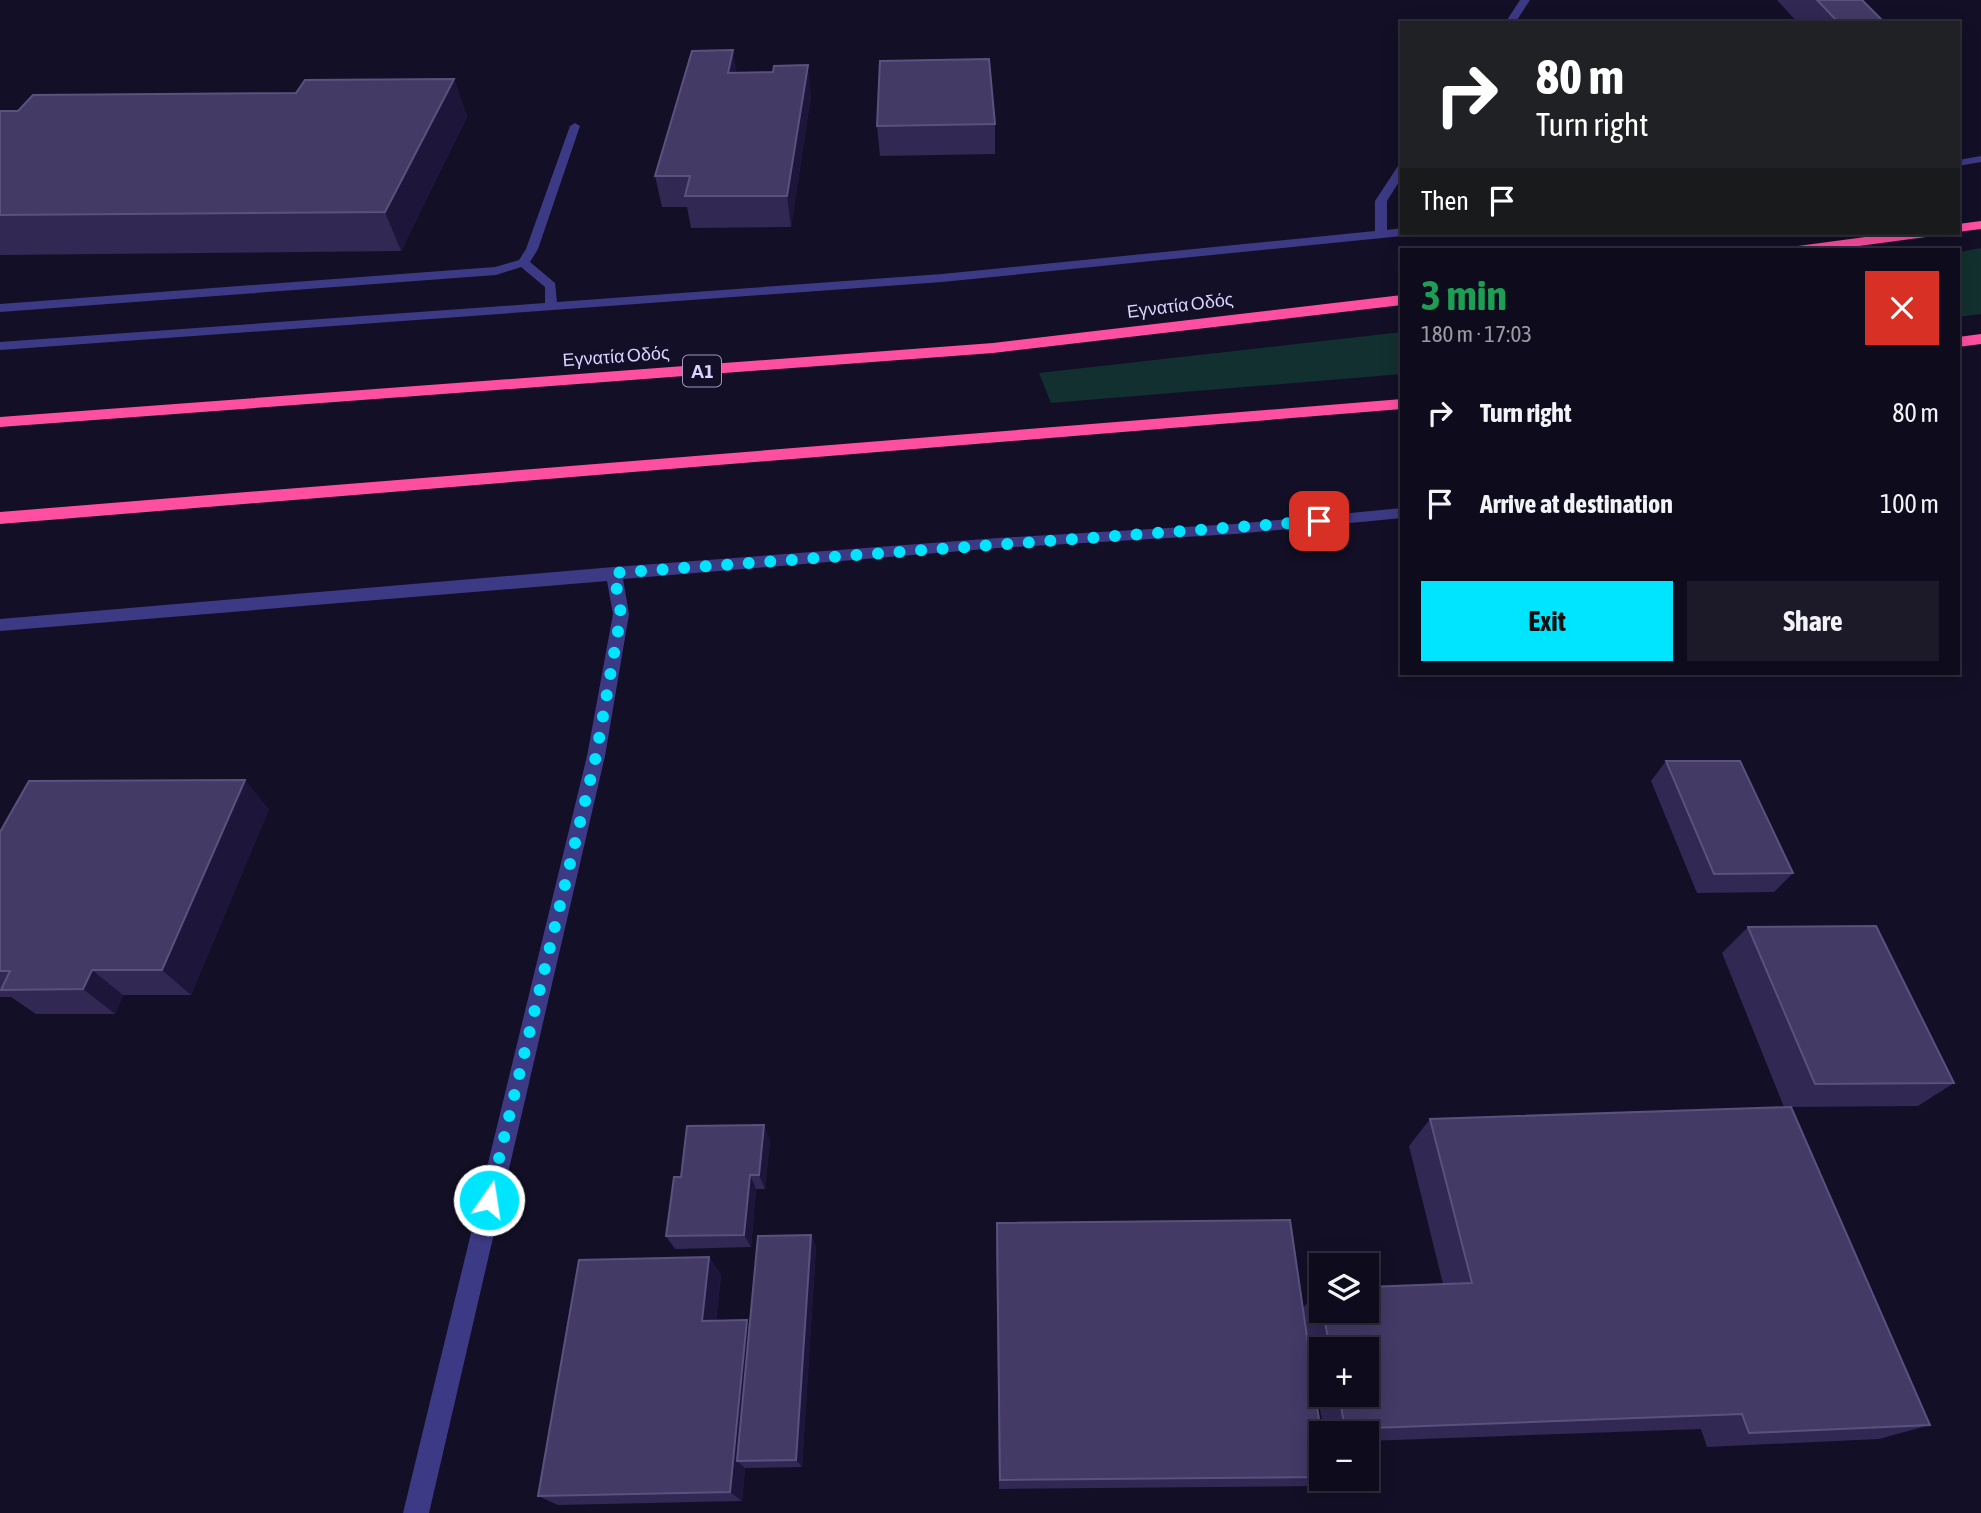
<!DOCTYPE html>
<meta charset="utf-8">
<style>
body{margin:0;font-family:"Asap Condensed",sans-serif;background:#1c1929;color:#f1f3f6;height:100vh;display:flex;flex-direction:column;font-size:26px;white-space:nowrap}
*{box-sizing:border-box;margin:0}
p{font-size:23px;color:#9b9ba3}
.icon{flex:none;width:38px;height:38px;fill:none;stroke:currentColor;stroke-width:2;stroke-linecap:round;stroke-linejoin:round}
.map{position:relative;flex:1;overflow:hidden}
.panel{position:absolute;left:1400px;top:248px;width:560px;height:427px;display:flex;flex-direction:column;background:#0e0b1c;border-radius:0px;box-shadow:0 4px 18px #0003,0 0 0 2px #2e2b3b}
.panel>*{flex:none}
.guide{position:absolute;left:1400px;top:21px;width:560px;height:214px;border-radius:0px;box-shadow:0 4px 18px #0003,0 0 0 2px #2e2b3b;background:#202124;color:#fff;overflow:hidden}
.buttons{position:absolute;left:1309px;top:1253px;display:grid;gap:14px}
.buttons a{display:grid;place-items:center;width:70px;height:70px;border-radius:0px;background:#0e0b1c;box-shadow:0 4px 18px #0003,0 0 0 2px #2e2b3b;font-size:35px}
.pin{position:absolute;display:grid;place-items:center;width:60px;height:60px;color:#fff;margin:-30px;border-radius:14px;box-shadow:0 4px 10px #0006}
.me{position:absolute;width:77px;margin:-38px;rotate:13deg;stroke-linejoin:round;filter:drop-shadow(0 0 5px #0008)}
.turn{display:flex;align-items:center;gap:24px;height:147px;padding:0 21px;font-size:32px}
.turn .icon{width:91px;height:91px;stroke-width:2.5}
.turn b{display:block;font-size:49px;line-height:60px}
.then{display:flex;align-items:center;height:66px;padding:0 21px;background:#0003;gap:14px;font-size:26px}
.round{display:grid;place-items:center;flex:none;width:74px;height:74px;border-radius:0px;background:#1c1929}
.overview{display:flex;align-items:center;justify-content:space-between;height:119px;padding:0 21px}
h1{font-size:42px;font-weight:700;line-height:52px;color:#1e9e55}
.primary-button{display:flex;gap:14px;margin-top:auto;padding:14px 21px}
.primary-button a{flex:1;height:80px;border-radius:0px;background:#00e5ff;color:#111;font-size:28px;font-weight:700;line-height:80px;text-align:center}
.primary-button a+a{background:#1c1929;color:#f1f3f6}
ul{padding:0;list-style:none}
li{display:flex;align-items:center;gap:21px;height:91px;padding:0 21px}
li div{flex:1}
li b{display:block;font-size:26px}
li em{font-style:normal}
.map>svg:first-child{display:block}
.green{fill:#12302f}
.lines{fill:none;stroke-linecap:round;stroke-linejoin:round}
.minor{fill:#3d3a85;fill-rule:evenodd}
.highway{fill:#ff4fa3;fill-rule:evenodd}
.wall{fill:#312854;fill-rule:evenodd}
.shaded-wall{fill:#1d163a}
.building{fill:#433a66;stroke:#5a527e;stroke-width:2}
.route{stroke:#00e5ff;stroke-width:12;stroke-dasharray:0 21.6}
.labels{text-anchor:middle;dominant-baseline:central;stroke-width:7;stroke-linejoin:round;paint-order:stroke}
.far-street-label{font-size:18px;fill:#d9d4ff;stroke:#130f26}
.shield{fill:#130f26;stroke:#9e99be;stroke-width:2}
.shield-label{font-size:19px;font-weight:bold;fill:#d9d4ff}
</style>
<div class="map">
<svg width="1981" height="1513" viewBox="0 0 1981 1513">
<rect width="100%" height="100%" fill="#130f26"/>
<g class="green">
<polygon points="1981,248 1981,314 1958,317 1958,252"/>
<polygon points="1402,332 1402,374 1051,403 1039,373"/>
</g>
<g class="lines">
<g class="minor">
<polygon points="1520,0 1530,0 1515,23 1505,23"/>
<polygon points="575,123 580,126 538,249 530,262 555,283 557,302 942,274 1375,231 1375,201 1398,166 1402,165 1402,177 1387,201 1387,230 1402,228 1402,233 1407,233 1402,236 942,282 0,350 0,342 545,303 545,287 521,267 496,275 0,312 0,304 495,267 519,260 526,249 570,126"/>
<polygon points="1981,156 1981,162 1958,166 1958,160"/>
<polygon points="1402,508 1402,518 1235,534 998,548 623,579 629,614 605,756 429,1513 403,1513 587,756 613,614 607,581 0,631 0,619 614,567 998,538 1235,524"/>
</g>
<g class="highway">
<polygon points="1981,221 1981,229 1958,232 1958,224"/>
<polygon points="1895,233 1933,233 1926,237 1829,250 1791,250 1798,246"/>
<polygon points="1402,295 1402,305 993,353 0,427 0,417 993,343"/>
<polygon points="1981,334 1981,344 1958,347 1958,337"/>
<polygon points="1402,399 1402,409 0,524 0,512"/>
</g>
</g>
<g class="wall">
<polygon points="1777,0 1862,0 1885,23 1798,23"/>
<polygon points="454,79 467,117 401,251 0,255 0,111 18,111 296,93"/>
<polygon points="811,95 791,227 691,228 687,207 662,207 655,176"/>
<polygon points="995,124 995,154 880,156 877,126"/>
<polygon points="1666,761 1793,873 1774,892 1697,893 1651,781"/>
<polygon points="269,809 191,995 123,995 115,1014 36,1014 11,997 0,997 0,832"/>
<polygon points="1748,927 1954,1083 1918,1106 1784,1107 1722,953"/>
<path d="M1430,1119l500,306 -51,14 -172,8 -6,-18 -334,12v-8h-43l-16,-93 13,93v46h4l-12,7 -314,3 -3,-247 307,66 16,-20h2v23h46l76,-27 -34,-138zM1321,1349h46v46h-46z"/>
<polygon points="770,1140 765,1189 756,1189 751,1247 675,1249 666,1236 681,1177"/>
<polygon points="811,1235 816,1247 802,1467 745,1468 742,1501 558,1505 538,1496 709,1257 721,1275 716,1321 750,1325"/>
</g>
<g class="shaded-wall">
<polygon points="733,50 738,80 728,73"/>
<polygon points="808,65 811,95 791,227 787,196"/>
<polygon points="454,79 467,117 401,251 385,212"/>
<polygon points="245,780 269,809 191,995 162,970"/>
<polygon points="92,970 123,995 115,1014 83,989"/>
<polygon points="764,1125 770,1140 765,1189 759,1175"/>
<polygon points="750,1175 756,1189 751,1247 744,1235"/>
<polygon points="811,1235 816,1247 802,1467 796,1460"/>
<polygon points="709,1257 721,1275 714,1336 702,1321"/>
<polygon points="747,1320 757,1335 737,1461 745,1468 742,1501 730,1492"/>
</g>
<g class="building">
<polygon points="1817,0 1862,0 1885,23 1839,23"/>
<polygon points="733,50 728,73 773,72 774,66 808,65 787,196 685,196 690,176 655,176 692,51"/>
<polygon points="989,59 995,124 877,126 880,61"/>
<polygon points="454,79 385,212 0,215 0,111 18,111 33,95 296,93 305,80"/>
<polygon points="1666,761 1740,761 1793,873 1714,874"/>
<polygon points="245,780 162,970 92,970 83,989 1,990 10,971 0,971 0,832 29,781"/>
<polygon points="1876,926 1954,1083 1815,1084 1748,927"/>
<polygon points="1791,1107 1930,1425 1749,1433 1742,1414 1345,1429 1339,1395 1367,1395 1367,1349 1330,1349 1323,1311 1367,1311 1367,1287 1472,1283 1430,1119"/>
<polygon points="764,1125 759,1175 750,1175 744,1235 666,1236 674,1177 681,1177 687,1126"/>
<polygon points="1290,1220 1321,1433 1321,1477 1000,1480 997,1223"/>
<polygon points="811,1235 796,1460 737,1461 758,1236"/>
<polygon points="709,1257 702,1321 747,1320 730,1492 538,1496 579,1260"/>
</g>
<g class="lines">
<polyline class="route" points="489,1200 596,756 621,614 614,573 1319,521"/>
</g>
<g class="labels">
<g class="far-street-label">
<text transform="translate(1180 305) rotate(-7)">Εγνατία Οδός</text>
<text transform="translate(616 356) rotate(-4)">Εγνατία Οδός</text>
</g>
<rect class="shield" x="683" y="355.5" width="38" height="31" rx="5"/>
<g class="shield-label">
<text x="702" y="371">Α1</text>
</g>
</g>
</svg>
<div class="buttons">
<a><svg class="icon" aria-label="layers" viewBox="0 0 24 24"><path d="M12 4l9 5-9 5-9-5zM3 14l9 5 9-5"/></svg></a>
<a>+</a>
<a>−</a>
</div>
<div class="pin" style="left:1319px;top:521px;background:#d93025"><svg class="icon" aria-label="arrive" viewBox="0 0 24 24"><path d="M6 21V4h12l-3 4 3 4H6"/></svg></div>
<svg class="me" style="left:489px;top:1200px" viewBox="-20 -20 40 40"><circle r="17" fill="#00e5ff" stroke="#fff" stroke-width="3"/><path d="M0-11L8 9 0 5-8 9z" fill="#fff"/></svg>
<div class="guide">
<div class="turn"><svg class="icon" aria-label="right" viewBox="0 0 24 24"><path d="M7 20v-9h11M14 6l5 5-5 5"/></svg><div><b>80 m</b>Turn right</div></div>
<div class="then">Then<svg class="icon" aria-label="arrive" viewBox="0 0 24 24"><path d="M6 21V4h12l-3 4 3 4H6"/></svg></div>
</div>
<section class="panel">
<div class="overview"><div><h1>3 min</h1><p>180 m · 17:03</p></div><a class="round" style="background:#d93025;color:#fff"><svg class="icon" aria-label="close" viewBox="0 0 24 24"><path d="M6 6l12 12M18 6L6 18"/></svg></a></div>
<ul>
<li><svg class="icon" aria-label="right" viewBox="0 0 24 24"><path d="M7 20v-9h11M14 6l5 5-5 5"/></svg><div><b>Turn right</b></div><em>80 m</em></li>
<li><svg class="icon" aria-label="arrive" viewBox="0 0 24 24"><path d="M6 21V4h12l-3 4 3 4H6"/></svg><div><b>Arrive at destination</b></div><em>100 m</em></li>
</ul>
<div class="primary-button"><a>Exit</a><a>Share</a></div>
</section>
</div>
